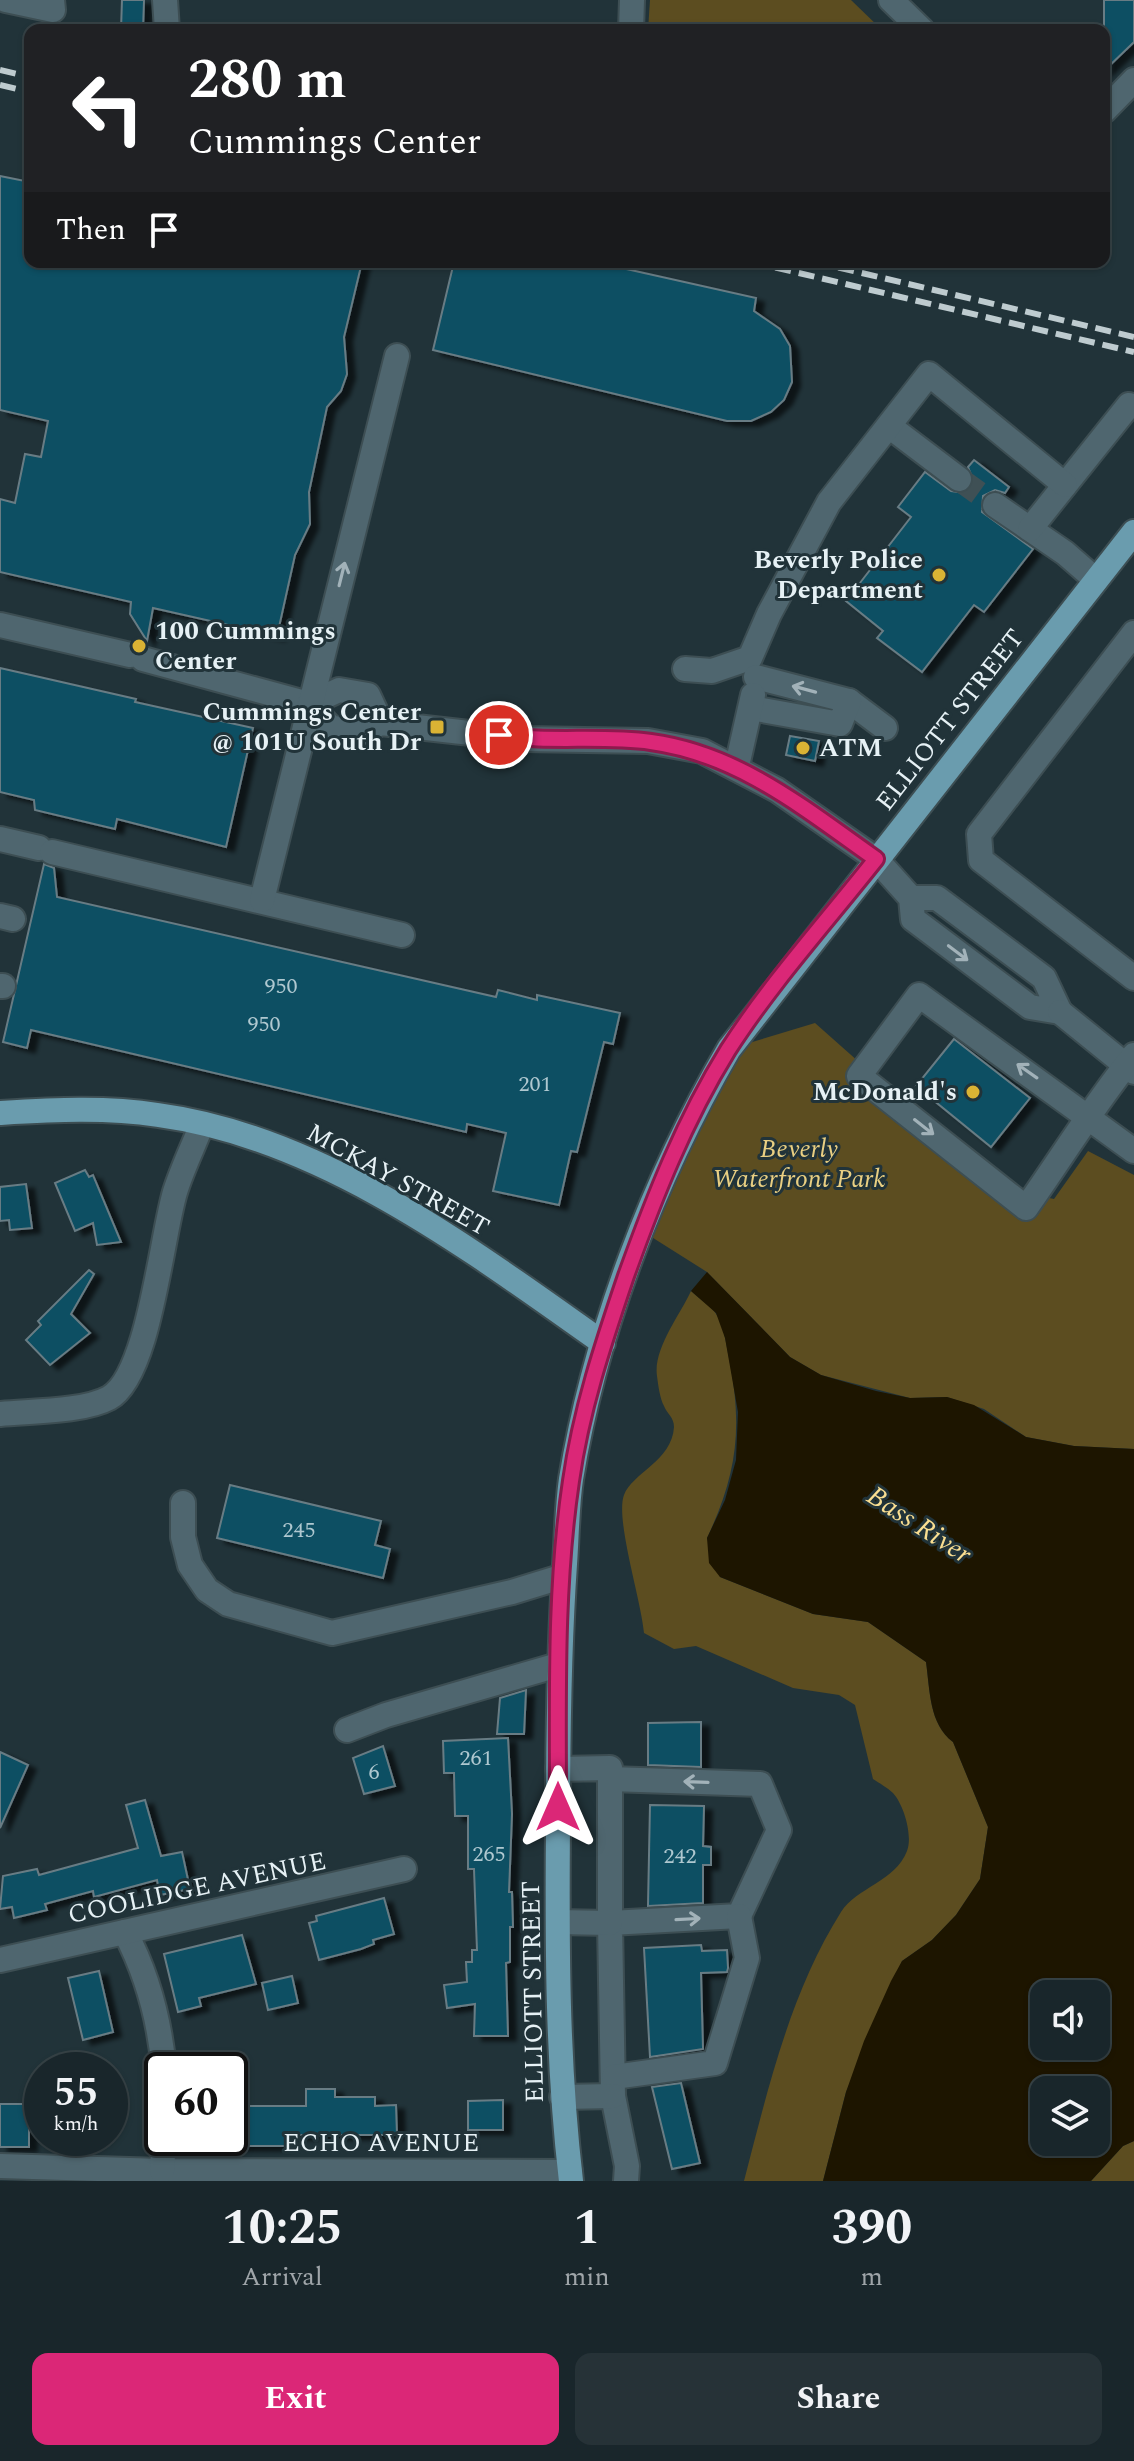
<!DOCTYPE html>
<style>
body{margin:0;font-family:Spectral,serif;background:#263237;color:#f1f3f6;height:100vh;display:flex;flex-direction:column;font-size:30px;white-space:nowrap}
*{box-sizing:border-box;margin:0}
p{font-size:26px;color:#9fa5a9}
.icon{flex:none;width:44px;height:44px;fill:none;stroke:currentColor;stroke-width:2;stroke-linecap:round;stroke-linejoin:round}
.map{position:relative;height:2181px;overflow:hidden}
.details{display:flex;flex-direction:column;background:#19262b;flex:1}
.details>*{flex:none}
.banner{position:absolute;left:24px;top:24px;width:1086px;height:244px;border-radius:16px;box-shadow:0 2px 6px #0004,0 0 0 2px #374347;background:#202124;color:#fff;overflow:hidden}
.buttons{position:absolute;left:1030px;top:1980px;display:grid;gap:16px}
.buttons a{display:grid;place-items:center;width:80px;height:80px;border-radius:16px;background:#19262b;box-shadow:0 2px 6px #0004,0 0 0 2px #374347;font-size:40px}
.speed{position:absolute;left:24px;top:2052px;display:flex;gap:16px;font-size:40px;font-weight:700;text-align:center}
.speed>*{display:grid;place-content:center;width:104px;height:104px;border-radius:50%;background:#19262b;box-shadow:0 2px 6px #0004,0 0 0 2px #374347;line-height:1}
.speed small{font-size:20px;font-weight:400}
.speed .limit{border:4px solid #111;border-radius:12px;background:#fff;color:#111}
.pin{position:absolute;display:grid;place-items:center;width:68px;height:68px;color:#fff;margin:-34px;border:4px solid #fff;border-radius:50%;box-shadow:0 2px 8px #0007}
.me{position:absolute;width:88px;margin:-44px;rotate:0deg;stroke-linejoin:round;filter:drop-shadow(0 0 6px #0008)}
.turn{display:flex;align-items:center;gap:28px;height:168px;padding:0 32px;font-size:36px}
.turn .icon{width:104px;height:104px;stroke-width:2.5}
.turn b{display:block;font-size:56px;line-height:68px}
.then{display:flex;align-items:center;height:76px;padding:0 32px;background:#0003;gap:16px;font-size:30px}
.eta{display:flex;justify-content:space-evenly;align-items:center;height:136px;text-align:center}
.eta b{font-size:48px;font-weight:700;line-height:56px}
.action{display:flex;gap:16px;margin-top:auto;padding:16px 32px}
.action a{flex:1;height:92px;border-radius:16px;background:#db2777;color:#fff;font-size:32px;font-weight:700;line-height:92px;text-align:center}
.action a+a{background:#263237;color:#f1f3f6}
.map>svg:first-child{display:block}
.green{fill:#5c4d20}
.water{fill:#1d1500;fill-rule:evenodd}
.building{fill:#0a4f63;stroke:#687c84;stroke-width:2;filter:url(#shadow)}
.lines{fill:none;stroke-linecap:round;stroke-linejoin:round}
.minor-tunnel{stroke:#3f5055;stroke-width:24;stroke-dasharray:24 12;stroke-linecap:butt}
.minor-casing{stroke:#3d4e53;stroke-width:28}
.major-casing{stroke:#3d4e53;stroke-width:28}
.minor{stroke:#4f666f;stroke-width:24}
.major{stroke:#6a9cae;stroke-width:24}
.rail{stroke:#becbcf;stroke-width:6;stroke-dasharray:16 8;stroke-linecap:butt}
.oneway{stroke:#a2b2b9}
.route-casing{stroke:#8e194d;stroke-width:20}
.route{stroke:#db2777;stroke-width:14}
.poi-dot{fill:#dab334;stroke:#213339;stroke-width:3}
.labels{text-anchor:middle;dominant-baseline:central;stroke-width:6;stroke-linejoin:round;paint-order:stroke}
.number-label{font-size:22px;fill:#afc8d0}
.poi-label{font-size:26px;font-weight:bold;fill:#e6f1f5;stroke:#213339;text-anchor:end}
.street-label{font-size:26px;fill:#e6f1f5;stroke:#213339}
.park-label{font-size:26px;font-style:italic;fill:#e9cf82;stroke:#213339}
.water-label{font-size:28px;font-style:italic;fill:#f9de91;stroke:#213339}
</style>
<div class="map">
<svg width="1134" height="2181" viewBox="0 0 1134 2181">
<defs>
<filter id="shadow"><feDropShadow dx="8" dy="4.5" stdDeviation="2" flood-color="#0009"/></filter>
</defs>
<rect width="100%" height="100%" fill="#213339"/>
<g class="green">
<polygon points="650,0 851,0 882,30 648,30"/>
<polygon points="815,1023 1001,1188 1054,1199 1088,1151 1134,1175 1134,1449 1074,1446 1026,1437 984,1409 947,1397 910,1398 821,1375 790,1357 707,1272 642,1231 729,1049"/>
<path d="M691,1291c7,7 17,13 23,20 10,12 12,33 15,47 14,70 8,116 -22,180l13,39 93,37 55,8 58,40c4,28 3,62 27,80l35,85 -8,52 -24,36 -24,25 -30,21 -56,131 -23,89h-79c24,-92 46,-188 97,-269 16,-25 54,-30 66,-61 6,-15 -3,-46 -14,-58 -5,-5 -14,-10 -20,-14l-18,-74 -16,-10 -46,-7 -97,-42 -22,3 -30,-16c-3,-34 -29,-114 -20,-138 8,-22 48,-34 50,-68 0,-10 -7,-13 -10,-21 -4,-7 -6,-22 -7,-30 -4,-27 23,-61 34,-85z"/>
<polygon points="1134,2141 1134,2181 1091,2181 1123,2146"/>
</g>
<path class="water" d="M707,1272l83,85 31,18 55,16 34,7 37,-1 27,8 52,32 48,9 60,3v692l-11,5 -32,35h-268l23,-89 18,-51 27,-60 11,-20 30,-21 24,-25 24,-36 8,-52 -35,-85c-24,-18 -23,-52 -27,-80l-58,-40 -55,-8 -93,-37 -11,-14 -2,-25 18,-38 11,-40 2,-48 -13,-74 -9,-25 -25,-22zM1044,1994h52v52h-52zM1044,2090h52v52h-52z"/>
<g class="building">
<polygon points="122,0 144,0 143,30 121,30"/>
<polygon points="1104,0 1134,0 1134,42 1104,71"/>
<polygon points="0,176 30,182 30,262 362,262 344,337 347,374 341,391 327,407 309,492 310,524 295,555 277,636 153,608 147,641 130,614 131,602 0,572 0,499 15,503 25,454 41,457 48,421 0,410"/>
<polygon points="454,262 595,262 756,298 754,311 780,329 790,346 792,382 784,400 771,412 751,421 727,421 433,350"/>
<polygon points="974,460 1009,487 1005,493 995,490 983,496 982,512 1033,549 984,612 974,605 922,672 877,638 883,631 846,601 911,517 898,507 925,472 951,491 964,493 974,482 968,467"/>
<polygon points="0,668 136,699 135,702 253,728 226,847 117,819 115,829 35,810 34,800 0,792"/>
<polygon points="790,736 819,741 815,761 786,755"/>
<polygon points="44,864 54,868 57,897 496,997 498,990 537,1000 537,995 620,1013 613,1044 604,1042 577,1152 571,1151 559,1205 493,1191 506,1133 467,1124 466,1132 31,1030 27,1048 3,1042"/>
<polygon points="954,1039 1030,1098 991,1147 916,1086"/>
<polygon points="85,1170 89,1177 93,1175 121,1242 97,1245 93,1223 75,1231 55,1183"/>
<polygon points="26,1184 32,1228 10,1230 9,1220 0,1221 0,1187"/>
<polygon points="89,1270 94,1274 71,1314 90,1333 50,1365 26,1340 41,1325 38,1321"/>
<polygon points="230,1485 381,1521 375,1545 390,1549 383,1578 217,1538"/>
<polygon points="526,1690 524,1734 497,1734 500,1698"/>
<polygon points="701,1722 701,1767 648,1765 648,1723"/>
<polygon points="508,1738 512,1814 509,1892 512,1892 513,1927 510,1927 510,1962 506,1963 508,2036 474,2036 475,2004 447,2008 444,1985 467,1982 466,1962 472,1962 472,1950 477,1950 474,1869 468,1869 468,1816 455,1816 454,1773 444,1773 443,1741"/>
<polygon points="383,1746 395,1786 364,1794 353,1758"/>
<polygon points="0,1752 28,1765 0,1828"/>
<polygon points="145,1800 161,1856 182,1852 190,1889 160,1895 157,1880 94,1897 93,1891 45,1904 47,1910 14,1918 12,1907 0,1909 3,1876 37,1869 39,1875 138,1848 126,1805"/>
<polygon points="650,1805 704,1806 703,1846 711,1847 711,1865 703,1865 703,1903 648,1906"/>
<polygon points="384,1898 394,1934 373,1940 374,1944 361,1949 319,1960 309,1923 317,1921 316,1916"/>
<polygon points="242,1935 256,1984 199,1998 201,2006 178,2012 164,1954"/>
<polygon points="701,1945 702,1951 727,1950 728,1968 727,1972 701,1973 703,2049 650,2057 644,1948"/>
<polygon points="99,1971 113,2032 83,2040 68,1978"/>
<polygon points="292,1976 298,2003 268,2010 262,1983"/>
<polygon points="681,2083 700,2163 672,2169 652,2087"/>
<polygon points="306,2089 335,2089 335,2097 375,2097 375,2106 396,2105 397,2135 285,2135 285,2146 230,2146 230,2106 306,2106"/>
<polygon points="503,2100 503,2130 468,2130 468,2101"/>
<rect x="0" y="2104" width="29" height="43"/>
</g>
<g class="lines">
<polyline class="minor-tunnel" points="959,479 995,505"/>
<defs>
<g id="minor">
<polyline points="6,0 53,10 52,0"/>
<polyline points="165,0 167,30"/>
<polyline points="891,0 922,30"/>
<polyline points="631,30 632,0"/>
<polyline points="1104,111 1134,80"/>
<polyline points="889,426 959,479"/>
<polyline points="995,505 1065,553 1096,580"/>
<polyline points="1030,529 1129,405"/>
<polyline points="0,625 130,655"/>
<polyline points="1134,633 979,834 981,860 1134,978"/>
<polyline points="143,659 309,704 330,727 358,734 381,723 523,739 648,741 702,751 777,790 876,859 911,898 913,919 1030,1007 1060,1012 1044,978 937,898 911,898"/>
<polyline points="685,669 712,671 750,658 769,614 829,502 929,374 1065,485"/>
<polyline points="849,701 885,728"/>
<polyline points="309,704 339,690 368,695 381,723"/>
<polyline points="751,708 840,724 849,701 756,677"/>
<polyline points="737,766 753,695"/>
<polyline points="0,839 39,848"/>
<polyline points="52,852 402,935"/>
<polyline points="262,900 397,356"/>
<polyline points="0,916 13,919"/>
<polyline points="0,986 3,986"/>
<polyline points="1060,1012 1134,1072"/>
<path d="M1134,1055c-39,48 -72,102 -108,153l-167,-132 60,-81 215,156"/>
<path d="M0,1414c30,-3 83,-2 109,-16 40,-22 52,-159 66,-206 7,-23 18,-45 27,-68"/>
<polyline points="183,1503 183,1537 190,1565 207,1590 228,1604 332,1633 512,1592 564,1576"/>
<polyline points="347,1730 386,1715 558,1665"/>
<polyline points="610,1779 760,1784 779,1830 739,1916 610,1923 613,2096 627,2166 626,2181"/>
<polyline points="558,1922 610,1923 610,1768 558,1769"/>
<path d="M125,1932c22,42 35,91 39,138"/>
<polyline points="0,1960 404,1869"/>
<polyline points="614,2077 715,2063 747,1958 739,1916"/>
<polyline points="562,2097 613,2096"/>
<polyline points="0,2166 162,2171 570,2172"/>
<polyline points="162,2171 164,2138"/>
</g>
<g id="major">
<path d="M0,1113c53,-3 105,-6 158,2 164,22 313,135 445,228"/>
<path d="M571,2181c-14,-119 -14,-237 -13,-357 0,-87 1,-173 7,-260 2,-28 2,-57 6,-85 24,-147 83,-301 158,-430l405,-517"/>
</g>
</defs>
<use href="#minor" class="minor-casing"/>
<use href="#major" class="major-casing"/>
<use href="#minor" class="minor"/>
<use href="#major" class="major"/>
<g class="rail">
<polyline points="0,70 30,77"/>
<polyline points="0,85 30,92"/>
<polyline points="752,262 1134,352"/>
<polyline points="815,262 1134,337"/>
</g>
</g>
<defs><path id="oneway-shaft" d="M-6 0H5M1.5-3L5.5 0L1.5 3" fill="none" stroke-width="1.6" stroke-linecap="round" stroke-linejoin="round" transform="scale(2)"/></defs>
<g class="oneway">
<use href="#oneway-shaft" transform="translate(342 574) rotate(-76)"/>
<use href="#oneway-shaft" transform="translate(804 689) rotate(-165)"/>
<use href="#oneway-shaft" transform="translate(958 953) rotate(37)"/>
<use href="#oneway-shaft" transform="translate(1027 1071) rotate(-145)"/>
<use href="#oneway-shaft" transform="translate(924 1127) rotate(38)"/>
<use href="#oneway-shaft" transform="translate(696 1782) rotate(-178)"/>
<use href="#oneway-shaft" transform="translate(688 1919) rotate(-3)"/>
</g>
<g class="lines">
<defs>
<path id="route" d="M499,735c50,8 102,0 152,7 88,12 154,67 225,117 -49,62 -105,124 -148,191 -44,71 -74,148 -102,226 -23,68 -45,134 -55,205 -16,107 -13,218 -13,326"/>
</defs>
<use href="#route" class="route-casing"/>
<use href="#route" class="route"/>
</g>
<g class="poi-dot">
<circle cx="939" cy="575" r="8"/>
<circle cx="139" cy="646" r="8"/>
<rect x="429" y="719" width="16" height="16" rx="4"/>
<circle cx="803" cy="748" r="8"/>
<circle cx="973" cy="1092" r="8"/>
</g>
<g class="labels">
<g class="number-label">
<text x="281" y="986">950</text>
<text x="264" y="1024">950</text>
<text x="535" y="1084">201</text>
<text x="299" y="1530">245</text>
<text x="476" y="1758">261</text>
<text x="374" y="1772">6</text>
<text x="489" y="1854">265</text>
<text x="680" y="1856">242</text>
</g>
<g class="poi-label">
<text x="923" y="560">Beverly Police<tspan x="923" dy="30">Department</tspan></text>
<text x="155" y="631" text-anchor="start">100 Cummings<tspan x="155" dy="30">Center</tspan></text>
<text x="421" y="712">Cummings Center<tspan x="421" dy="30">@ 101U South Dr</tspan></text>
<text x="819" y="748" text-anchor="start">ATM</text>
<text x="957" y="1092">McDonald's</text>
</g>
<g class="street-label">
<text transform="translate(950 720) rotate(-52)">ELLIOTT STREET</text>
<text transform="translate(398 1180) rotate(29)">MCKAY STREET</text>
<text transform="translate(197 1888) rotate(-12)">COOLIDGE AVENUE</text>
<text transform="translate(533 1992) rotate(-91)">ELLIOTT STREET</text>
<text x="381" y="2143">ECHO AVENUE</text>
</g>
<g class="park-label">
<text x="799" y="1149">Beverly<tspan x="799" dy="30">Waterfront Park</tspan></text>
</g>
<g class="water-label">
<text transform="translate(919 1525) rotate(33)">Bass River</text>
</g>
</g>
</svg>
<div class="buttons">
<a><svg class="icon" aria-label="sound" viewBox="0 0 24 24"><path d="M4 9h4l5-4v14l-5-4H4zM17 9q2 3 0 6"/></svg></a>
<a><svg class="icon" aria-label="layers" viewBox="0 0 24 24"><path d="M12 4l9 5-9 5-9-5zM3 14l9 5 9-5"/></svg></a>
</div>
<div class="speed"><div>55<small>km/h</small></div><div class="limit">60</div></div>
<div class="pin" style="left:499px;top:735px;background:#d93025"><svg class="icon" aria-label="arrive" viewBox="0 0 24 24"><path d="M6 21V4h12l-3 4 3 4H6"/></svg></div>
<svg class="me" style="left:558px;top:1807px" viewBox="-20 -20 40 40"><path d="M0-17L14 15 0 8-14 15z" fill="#db2777" stroke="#fff" stroke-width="4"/></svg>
<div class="banner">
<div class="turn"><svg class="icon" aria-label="left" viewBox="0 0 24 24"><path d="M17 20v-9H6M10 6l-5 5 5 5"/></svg><div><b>280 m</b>Cummings Center</div></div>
<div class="then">Then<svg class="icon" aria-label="arrive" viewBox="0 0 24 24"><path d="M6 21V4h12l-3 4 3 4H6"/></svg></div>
</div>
</div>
<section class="details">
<div class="eta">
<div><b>10:25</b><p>Arrival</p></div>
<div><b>1</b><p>min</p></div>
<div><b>390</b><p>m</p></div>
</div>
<div class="action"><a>Exit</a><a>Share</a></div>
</section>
